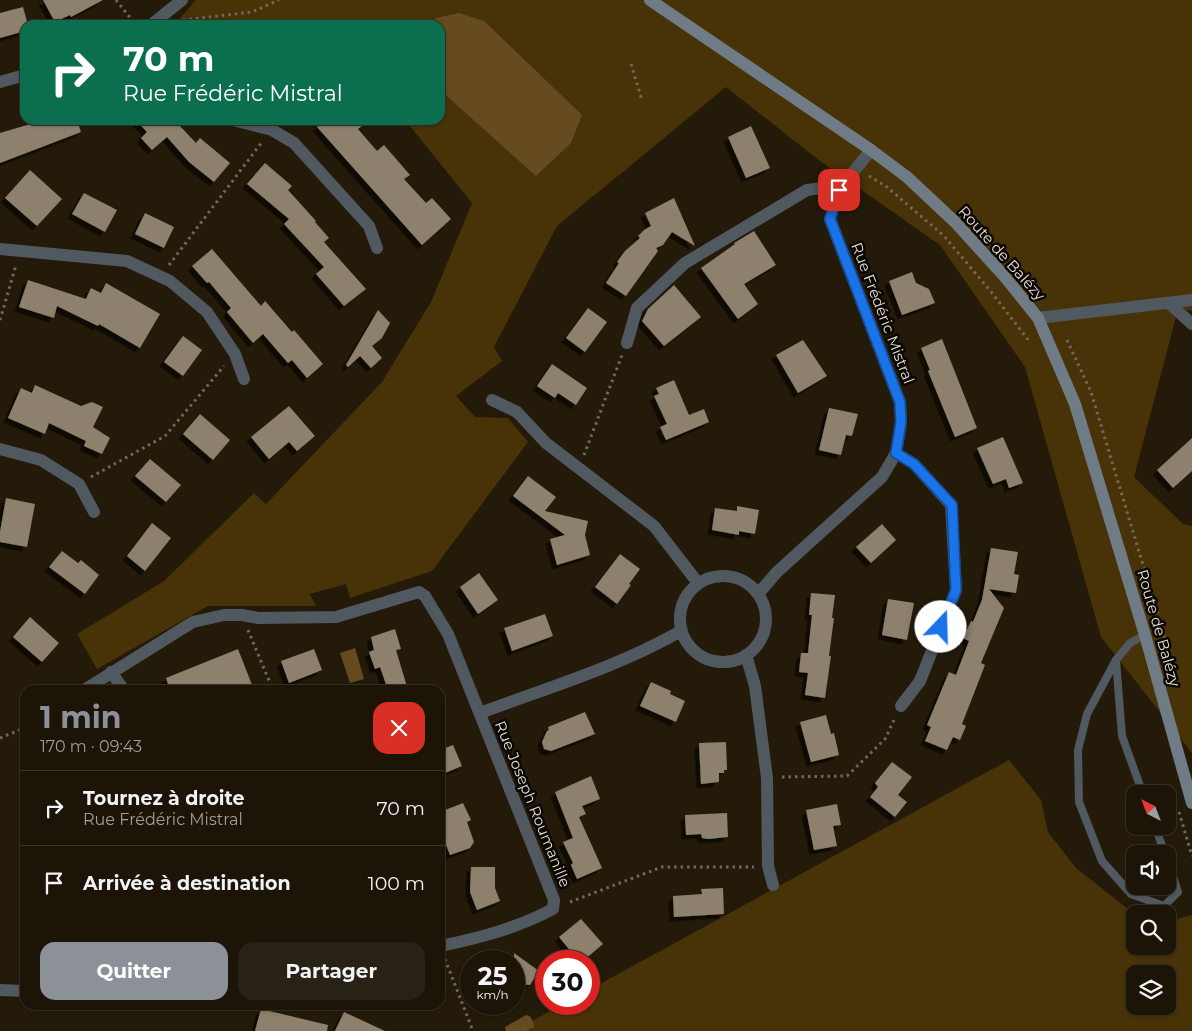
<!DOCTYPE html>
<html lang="fr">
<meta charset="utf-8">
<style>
body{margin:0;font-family:Montserrat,sans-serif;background:#282115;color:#f1f3f6;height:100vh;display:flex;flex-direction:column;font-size:19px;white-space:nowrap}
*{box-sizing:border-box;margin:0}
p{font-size:16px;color:#a09e9b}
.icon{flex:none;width:28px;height:28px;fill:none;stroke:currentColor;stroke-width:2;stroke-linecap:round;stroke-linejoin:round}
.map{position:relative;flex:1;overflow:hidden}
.details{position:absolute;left:20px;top:685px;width:425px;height:325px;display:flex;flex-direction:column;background:#1b1407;border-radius:15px;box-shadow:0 1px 4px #0004,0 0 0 1px #393328}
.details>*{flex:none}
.banner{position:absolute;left:20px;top:20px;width:425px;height:105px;border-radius:15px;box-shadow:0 1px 4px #0004,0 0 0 1px #393328;background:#0b6e4f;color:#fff;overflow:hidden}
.needle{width:32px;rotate:318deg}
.tools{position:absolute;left:1126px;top:785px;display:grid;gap:10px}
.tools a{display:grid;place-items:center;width:50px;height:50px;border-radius:10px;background:#1b1407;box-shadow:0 1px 4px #0004,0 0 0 1px #393328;font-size:25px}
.speed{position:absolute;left:460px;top:950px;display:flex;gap:10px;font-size:25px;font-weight:700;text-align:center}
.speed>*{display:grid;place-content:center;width:65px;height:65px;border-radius:50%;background:#1b1407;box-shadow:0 1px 4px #0004,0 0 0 1px #393328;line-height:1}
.speed small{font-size:12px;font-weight:400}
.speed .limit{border:8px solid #d22;background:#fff;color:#111}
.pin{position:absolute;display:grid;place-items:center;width:42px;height:42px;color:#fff;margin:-21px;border-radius:10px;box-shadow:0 2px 8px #0006}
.me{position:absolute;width:55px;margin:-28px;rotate:21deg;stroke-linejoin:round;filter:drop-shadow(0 0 4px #0008)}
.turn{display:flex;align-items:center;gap:18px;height:105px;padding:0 20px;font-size:22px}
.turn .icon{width:65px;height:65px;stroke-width:2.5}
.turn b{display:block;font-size:35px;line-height:42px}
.round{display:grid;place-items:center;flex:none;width:52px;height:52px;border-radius:15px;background:#282115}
.head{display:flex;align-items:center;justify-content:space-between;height:85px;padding:0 20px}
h1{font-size:30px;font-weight:700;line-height:38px;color:#8c9099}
.action{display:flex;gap:10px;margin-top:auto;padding:10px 20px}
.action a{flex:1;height:58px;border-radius:15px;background:#8c9099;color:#fff;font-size:20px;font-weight:700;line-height:58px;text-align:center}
.action a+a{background:#282115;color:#f1f3f6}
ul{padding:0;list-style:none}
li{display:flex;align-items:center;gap:15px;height:75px;padding:0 20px;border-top:1px solid #393328}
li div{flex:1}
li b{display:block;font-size:19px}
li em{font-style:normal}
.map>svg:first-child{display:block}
.green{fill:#483208;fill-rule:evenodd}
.water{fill:#654b1f}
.building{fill:#8d806c;filter:url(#shadow)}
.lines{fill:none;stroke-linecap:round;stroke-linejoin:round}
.path{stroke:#72695b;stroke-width:3;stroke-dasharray:2.5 4;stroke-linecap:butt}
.lane{stroke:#515960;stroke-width:8}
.street{stroke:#515960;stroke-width:12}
.secondary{stroke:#6f7c86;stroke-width:12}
.route-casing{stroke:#114b97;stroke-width:12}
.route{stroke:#1a73e8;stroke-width:9}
.labels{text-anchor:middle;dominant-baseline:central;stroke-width:5;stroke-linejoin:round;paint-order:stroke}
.street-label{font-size:15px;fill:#e4ddd3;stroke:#0a0602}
</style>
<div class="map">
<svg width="1192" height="1031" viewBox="0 0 1192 1031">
<defs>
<filter id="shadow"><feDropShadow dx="-4.5" dy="4.5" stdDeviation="0" flood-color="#0009"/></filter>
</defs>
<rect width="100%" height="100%" fill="#241a09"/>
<g class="green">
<polygon points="196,0 1192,0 1192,311 1178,309 1134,477 1183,524 1192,526 1192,753 1101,637 1025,367 940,245 820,161 726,87 557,226 494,347 502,361 456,396 475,417 508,418 528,442 432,571 350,598 346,584 310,594 316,606 208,606 97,669 77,634 164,581 254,493 266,504 382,382 431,302 472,203 405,120 440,120 440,25 174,25"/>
<path d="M1009,760l32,40 7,32 28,36 52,41 13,5h-6v32h33v-25l24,-6v116h-678l49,-27h26v-14zM1135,974h33v32h-33z"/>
</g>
<g class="water">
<polygon points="459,13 484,21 582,115 571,143 536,176 440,90 440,25 429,25 436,18"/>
<polygon points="355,648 364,679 350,683 340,653"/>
<polygon points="526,1015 530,1016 534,1024 534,1027 526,1031 506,1031 505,1027"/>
</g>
<g class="building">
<polygon points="43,0 103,0 71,17 70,15 55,22"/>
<polygon points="23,7 28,25 25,25 25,31 0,38 0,13"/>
<polygon points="44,120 77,120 81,132 0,163 0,133"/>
<polygon points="136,120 184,120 179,125 196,143 200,138 230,163 214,182 189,162 167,137 152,150 141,138 147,132"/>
<polygon points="326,120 369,120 358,129 377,151 384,145 410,175 404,179 426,203 432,198 451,219 422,245 317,127"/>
<polygon points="751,126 770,168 746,178 728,137"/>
<polygon points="265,163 292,186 288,190 316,221 315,222 329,238 324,242 366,289 344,306 316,274 324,267 284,224 289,219 247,184"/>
<polygon points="30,170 62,199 37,226 5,198"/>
<polygon points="84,193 117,210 105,232 72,214"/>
<polygon points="674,198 695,246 672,232 663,245 656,248 658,251 626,296 606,283 619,263 617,262 625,251 640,238 638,236 644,230 651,226 645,213"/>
<polygon points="145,213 174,227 164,248 135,234"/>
<polygon points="754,231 776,265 744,284 758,304 738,319 701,268 735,244 734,243"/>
<polygon points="212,249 261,306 265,301 292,332 294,330 323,364 307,378 292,360 288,363 263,334 253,343 227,312 231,308 209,282 207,283 192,266"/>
<polygon points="912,272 916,283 929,289 935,303 902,315 889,281"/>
<polygon points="28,280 86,299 91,288 101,293 106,283 160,314 140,348 99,324 98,326 57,306 54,318 19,307"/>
<polygon points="674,285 701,317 664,346 642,321 648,309"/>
<polygon points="588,308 607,322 585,352 566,338"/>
<polygon points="378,310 390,323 382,338 372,346 382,358 371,368 360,356 348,367 346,365"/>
<polygon points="183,336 202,350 183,376 164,362"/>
<polygon points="942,339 977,428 955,437 928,371 930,370 921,348"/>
<polygon points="803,340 827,376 798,393 776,355"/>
<polygon points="552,364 587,388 576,405 558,393 555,398 537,386"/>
<polygon points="674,380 689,415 704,409 709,422 666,440 660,427 667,424 654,396 659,394 656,388"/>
<polygon points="35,385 81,406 92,402 103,407 93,427 110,438 102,454 84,446 86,441 49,423 45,434 8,418 21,388 32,393"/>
<polygon points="289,406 315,436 297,451 289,442 269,459 251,437"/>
<polygon points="829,408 858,414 852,436 846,435 841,455 819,450"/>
<polygon points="200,414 230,440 213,460 183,434"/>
<polygon points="1003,437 1023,483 1009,488 1006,479 993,484 977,448"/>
<polygon points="1192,438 1192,471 1173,488 1157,470"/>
<polygon points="150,459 181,485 166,502 135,476"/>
<polygon points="528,476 556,497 545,511 588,521 585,535 590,555 557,565 550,539 565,535 513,496"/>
<polygon points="6,498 35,504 27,547 0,542 0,532"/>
<polygon points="737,506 759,510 755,534 739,531 739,535 712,530 715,508 737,511"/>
<polygon points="152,523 171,538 145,571 127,556"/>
<polygon points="882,524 896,540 871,563 856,547"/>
<polygon points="991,548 1018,552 1014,574 1019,575 1016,593 989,589 1004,608 981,663 985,665 962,724 966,726 960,740 953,737 947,750 925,741 931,727 927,725 949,672 956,675 969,641 963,638 971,621 973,622 982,600"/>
<polygon points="62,551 78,563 81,560 99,575 85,594 49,567"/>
<polygon points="620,554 640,569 629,584 631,585 617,604 595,587"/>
<polygon points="479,573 498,600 478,614 460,587"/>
<polygon points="811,593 835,595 832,618 834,618 829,656 831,656 825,698 805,695 808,673 799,672 801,653 808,653 812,615 809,615"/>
<polygon points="888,599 914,603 907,640 882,635"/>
<polygon points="545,614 553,636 512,651 504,628"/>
<polygon points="30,617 59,643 42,662 13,637"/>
<polygon points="395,629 401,649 396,650 408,690 388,690 380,667 375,669 369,652 374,650 371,637"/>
<polygon points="238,649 254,690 170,690 166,678"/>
<polygon points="314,649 322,670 289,683 281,661"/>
<polygon points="651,682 671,691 670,694 685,701 676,722 640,706"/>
<polygon points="585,712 595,734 551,751 544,749 542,742 547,731 549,730 548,727"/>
<polygon points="826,715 831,734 834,733 839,755 811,762 800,722"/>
<polygon points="726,742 727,770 724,770 724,773 719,773 719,782 701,784 699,743"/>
<polygon points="453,745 462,766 440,775 440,750"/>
<polygon points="892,762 912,777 898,795 907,802 895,817 870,797 878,787 875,783"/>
<polygon points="591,776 600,799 582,806 586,814 579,817 602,868 577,879 571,865 573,863 563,842 573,838 555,792"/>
<polygon points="463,803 471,820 467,822 474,842 470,848 450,855 440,829 440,812"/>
<polygon points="837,804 841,825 833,826 837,846 814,850 806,810"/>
<polygon points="727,813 728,837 708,839 702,838 701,834 686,835 685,815"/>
<polygon points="471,867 495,867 495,888 500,901 477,910 470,892"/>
<polygon points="723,888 724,914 674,917 673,896 702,894 701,889"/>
<polygon points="581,919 603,944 584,960 582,957 578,960 559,937"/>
<polygon points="514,953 539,971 530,985 514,984"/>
<polygon points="261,1009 328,1025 327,1031 255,1031"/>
<polygon points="344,1012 385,1031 335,1031"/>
</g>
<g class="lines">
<g class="path">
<polyline points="116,0 136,25"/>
<polyline points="183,20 252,12 279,0"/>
<polyline points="631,64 642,100"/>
<polyline points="869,176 887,187 944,236 992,293 1029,341"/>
<polyline points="169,265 262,142"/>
<polyline points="0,320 16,265"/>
<polyline points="1067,340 1091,392 1162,628 1173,669"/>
<polyline points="584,455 622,355"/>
<polyline points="91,477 165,436 224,366"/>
<polyline points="248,630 273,690"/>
<polyline points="0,738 25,728"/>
<polyline points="782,777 847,776 885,739 894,720"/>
<polyline points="1179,812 1192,856"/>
<polyline points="570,902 662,867 754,867"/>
<polyline points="445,959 473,1031"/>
</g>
<g class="lane">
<polyline points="1145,635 1130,643 1116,660 1087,714 1078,750 1079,802 1102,861 1131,894 1164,906 1178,892 1168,861"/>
<polyline points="1116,660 1122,736 1143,794"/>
<polyline points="1155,826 1165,854"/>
</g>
<g class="street">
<polyline points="151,25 182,0"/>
<polyline points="0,82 25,75"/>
<polyline points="233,120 272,130 294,143 369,226 377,248"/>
<polyline points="0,249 127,261 170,281 207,312 235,354 244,379"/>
<polyline points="1169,303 1192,324"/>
<polyline points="1038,318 1192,300"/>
<polyline points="627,343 637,308 685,263 807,190 830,187 839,190"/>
<polyline points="492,400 517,412 546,443 654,526 698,583"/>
<polyline points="0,449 41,460 79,484 94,512"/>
<polyline points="896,453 914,464 951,505 956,590 920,681 901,706"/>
<circle cx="723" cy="619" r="43"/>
<polyline points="758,594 777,572 882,477 896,453 901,422 900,402 830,219 839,190 871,150"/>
<polyline points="746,655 755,686 767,778 768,866 773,885"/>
<polyline points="111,672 124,690"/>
<path d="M84,690l109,-68 31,-7h18l16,3 78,-1 83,-25 6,4 23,38 106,266 -1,9c-36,19 -73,29 -113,37"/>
<path d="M480,713c67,-25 138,-46 201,-82"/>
<polyline points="0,990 25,991"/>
</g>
<polyline class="secondary" points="650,0 871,150 907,177 955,222 1005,277 1038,318 1075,404 1145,635 1192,803"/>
</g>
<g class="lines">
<defs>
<polyline id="route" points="839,190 830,219 900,402 901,422 896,453 914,464 952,505 956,590 941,627"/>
</defs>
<use href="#route" class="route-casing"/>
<use href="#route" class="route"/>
</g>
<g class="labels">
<g class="street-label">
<text transform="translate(1002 253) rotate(48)">Route de Balézy</text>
<text transform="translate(883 313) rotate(69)">Rue Frédéric Mistral</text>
<text transform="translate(1159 628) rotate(74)">Route de Balézy</text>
<text transform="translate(533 804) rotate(68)">Rue Joseph Roumanille</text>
</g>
</g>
</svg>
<div class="tools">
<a><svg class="needle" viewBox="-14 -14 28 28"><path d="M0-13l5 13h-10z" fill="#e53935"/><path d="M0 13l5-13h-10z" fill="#a09e9b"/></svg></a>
<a><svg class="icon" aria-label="sound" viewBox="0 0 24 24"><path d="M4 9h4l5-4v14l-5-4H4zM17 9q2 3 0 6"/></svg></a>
<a><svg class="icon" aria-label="search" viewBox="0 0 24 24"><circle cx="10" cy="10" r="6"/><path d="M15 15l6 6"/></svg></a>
<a><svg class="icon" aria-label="layers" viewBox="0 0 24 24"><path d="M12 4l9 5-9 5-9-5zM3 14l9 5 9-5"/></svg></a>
</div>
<div class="speed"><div>25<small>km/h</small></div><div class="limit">30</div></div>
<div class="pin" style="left:839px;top:190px;background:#d93025"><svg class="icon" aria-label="arrive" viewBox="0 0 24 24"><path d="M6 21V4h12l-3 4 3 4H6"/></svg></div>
<svg class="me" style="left:941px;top:627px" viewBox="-20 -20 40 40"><circle r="19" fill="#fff"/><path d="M0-13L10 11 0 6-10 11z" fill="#1a73e8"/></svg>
<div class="banner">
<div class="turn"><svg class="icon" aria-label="right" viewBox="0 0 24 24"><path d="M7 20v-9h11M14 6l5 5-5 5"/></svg><div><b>70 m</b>Rue Frédéric Mistral</div></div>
</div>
<section class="details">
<div class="head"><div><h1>1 min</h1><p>170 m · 09:43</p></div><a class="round" style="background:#d93025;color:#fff"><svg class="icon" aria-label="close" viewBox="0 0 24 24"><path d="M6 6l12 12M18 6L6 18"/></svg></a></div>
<ul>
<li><svg class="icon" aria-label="right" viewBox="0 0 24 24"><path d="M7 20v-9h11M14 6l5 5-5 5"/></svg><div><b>Tournez à droite</b><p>Rue Frédéric Mistral</p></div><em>70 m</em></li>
<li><svg class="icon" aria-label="arrive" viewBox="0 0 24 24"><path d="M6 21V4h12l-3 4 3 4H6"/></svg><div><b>Arrivée à destination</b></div><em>100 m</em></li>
</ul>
<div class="action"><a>Quitter</a><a>Partager</a></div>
</section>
</div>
